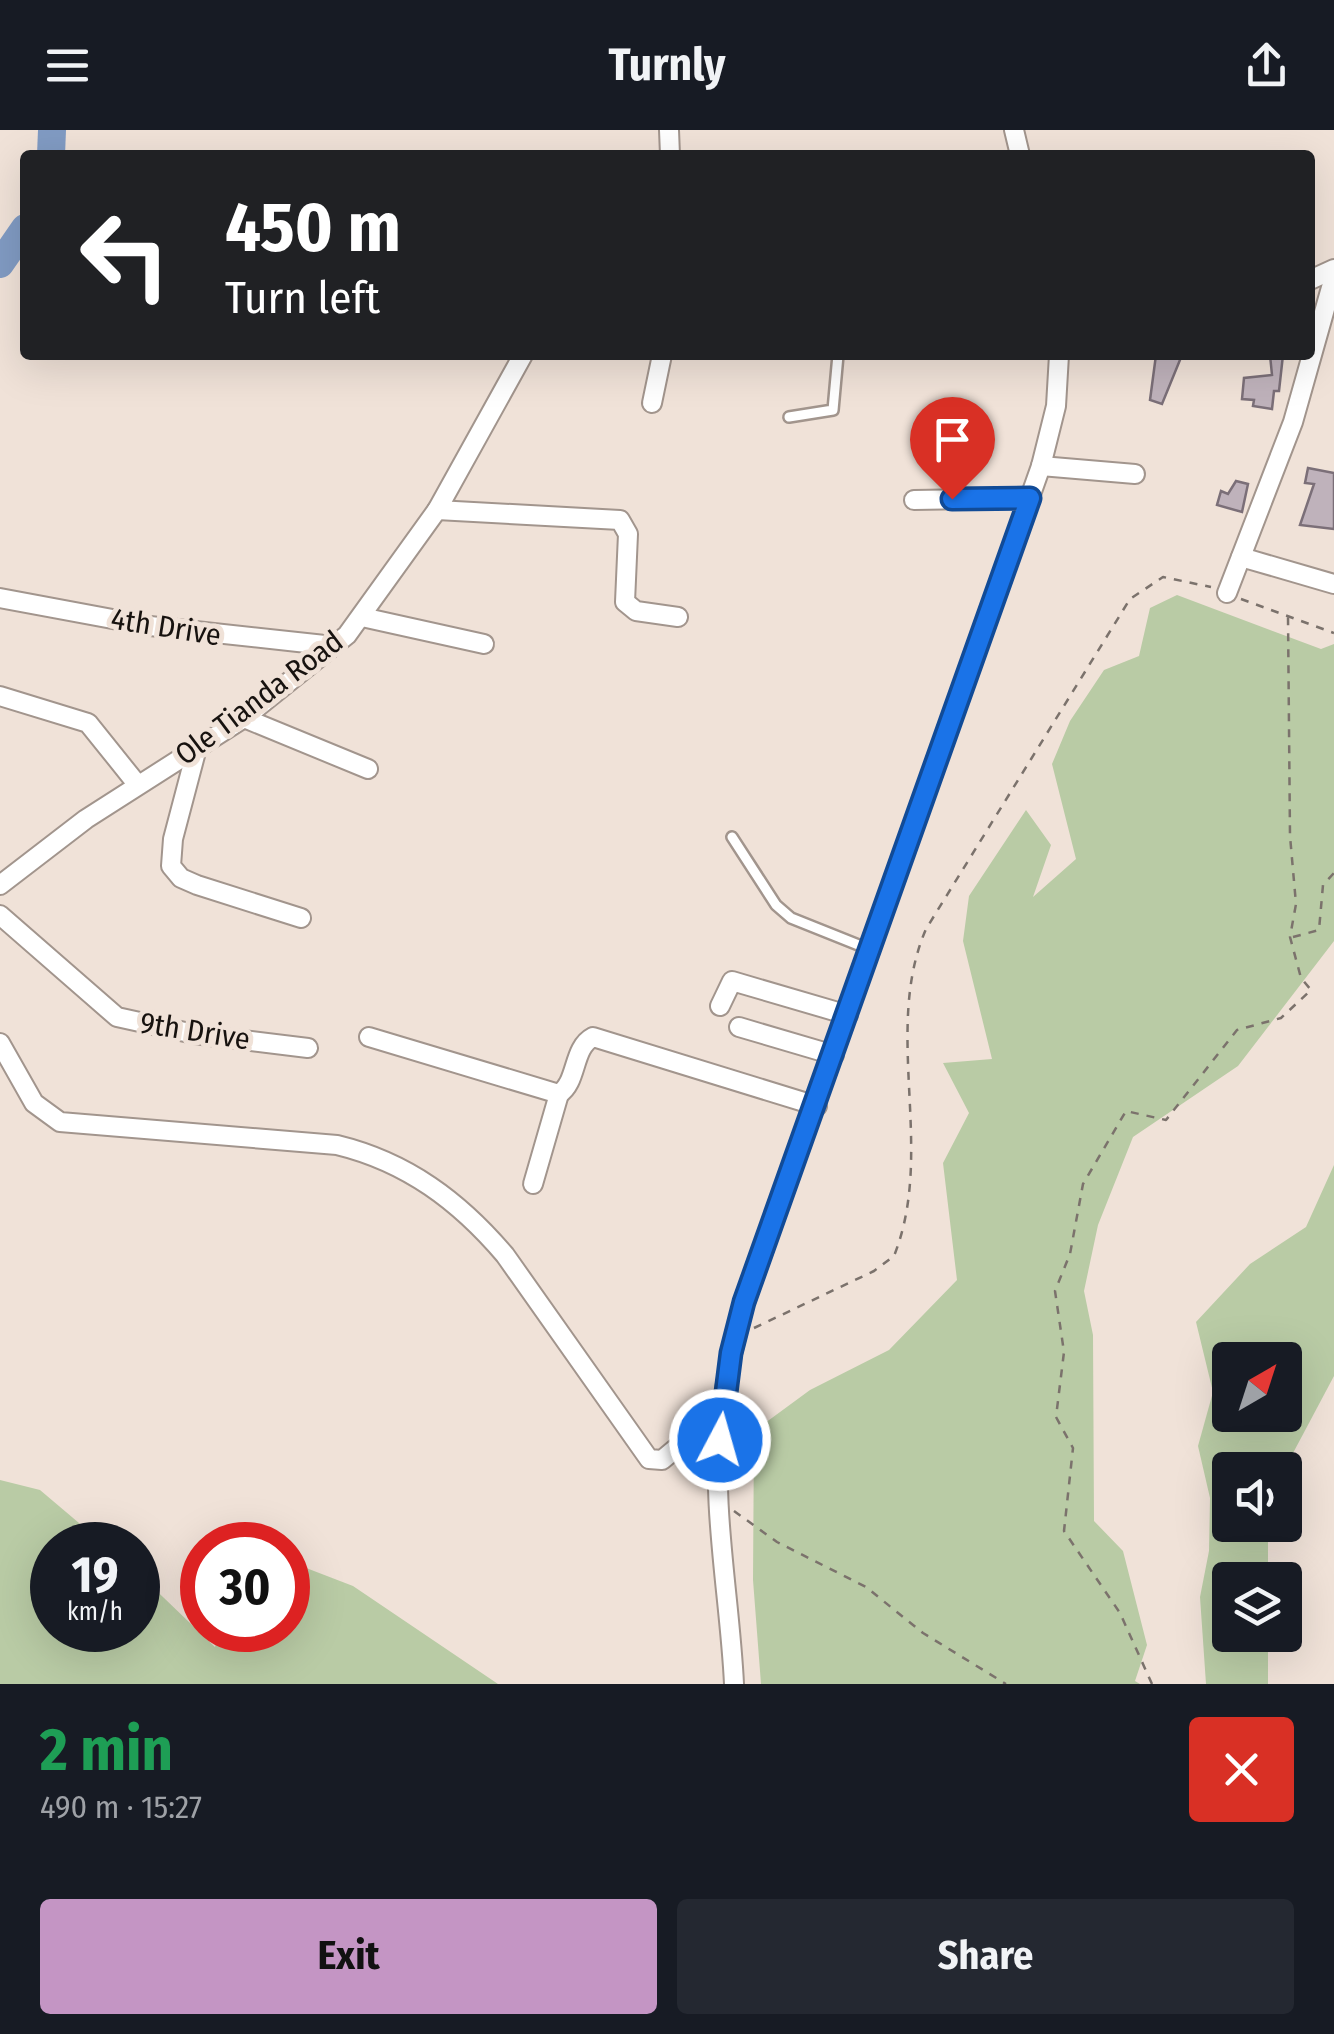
<!DOCTYPE html>
<meta charset="utf-8">
<style>
body{margin:0;font-family:"Fira Sans Condensed",sans-serif;background:#242831;color:#f1f3f6;height:100vh;display:flex;flex-direction:column;font-size:38px;white-space:nowrap}
*{box-sizing:border-box;margin:0}
p{font-size:32px;color:#9ea1a6}
.icon{flex:none;width:55px;height:55px;fill:none;stroke:currentColor;stroke-width:2;stroke-linecap:round;stroke-linejoin:round}
.map{position:relative;height:1554px;overflow:hidden}
.details{display:flex;flex-direction:column;background:#171b24;flex:1}
.details>*{flex:none}
.guide{position:absolute;left:20px;top:20px;width:1295px;height:210px;border-radius:10px;box-shadow:0 10px 40px #0002;background:#202124;color:#fff;overflow:hidden}
.needle{width:65px;rotate:39deg}
.fabs{position:absolute;left:1212px;top:1212px;display:grid;gap:20px}
.fabs a{display:grid;place-items:center;width:90px;height:90px;border-radius:10px;background:#171b24;box-shadow:0 10px 40px #0002;font-size:50px}
.speed{position:absolute;left:30px;top:1392px;display:flex;gap:20px;font-size:50px;font-weight:700;text-align:center}
.speed>*{display:grid;place-content:center;width:130px;height:130px;border-radius:50%;background:#171b24;box-shadow:0 10px 40px #0002;line-height:1}
.speed small{font-size:25px;font-weight:400}
.speed .limit{border:15px solid #d22;background:#fff;color:#111}
.pin{position:absolute;display:grid;place-items:center;width:85px;height:85px;color:#fff;margin:-102px -42px;border-radius:50% 50% 50% 0;rotate:-45deg;box-shadow:0 0 10px #0007}
.pin .icon{rotate:45deg}
.me{position:absolute;width:110px;margin:-55px;rotate:6deg;stroke-linejoin:round;filter:drop-shadow(0 0 8px #0008)}
.turn{display:flex;align-items:center;gap:35px;height:210px;padding:0 40px;font-size:45px}
.turn .icon{width:130px;height:130px;stroke-width:2.5}
.turn b{display:block;font-size:70px;line-height:85px}
.round{display:grid;place-items:center;flex:none;width:105px;height:105px;border-radius:10px;background:#242831}
.headline{display:flex;align-items:center;justify-content:space-between;height:170px;padding:0 40px}
h1{font-size:60px;font-weight:700;line-height:75px;color:#1e9e55}
.primary-button{display:flex;gap:20px;margin-top:auto;padding:20px 40px}
.primary-button a{flex:1;height:115px;border-radius:10px;background:#c495c4;color:#111;font-size:40px;font-weight:700;line-height:115px;text-align:center}
.primary-button a+a{background:#242831;color:#f1f3f6}
header{display:flex;justify-content:space-between;align-items:center;height:130px;padding:0 40px;background:#171b24;font-size:45px;font-weight:700}
.map>svg:first-child{display:block}
.green{fill:#b9cba5;fill-rule:evenodd}
.lines{fill:none;stroke-linecap:round;stroke-linejoin:round}
.river{stroke:#819bc3;stroke-width:28}
.building{fill:#bfb2bb;stroke:#7b6f78;stroke-width:2.5}
.lane-casing{stroke:#a2958d;stroke-width:14}
.street-casing{stroke:#a2958d;stroke-width:22}
.path{stroke:#7b726c;stroke-width:2.5;stroke-dasharray:8 8;stroke-linecap:butt}
.lane{stroke:#fff;stroke-width:9}
.street{stroke:#fff;stroke-width:18}
.route-casing{stroke:#114b97;stroke-width:25}
.route{stroke:#1a73e8;stroke-width:18}
.labels{text-anchor:middle;dominant-baseline:central;stroke-width:10;stroke-linejoin:round;paint-order:stroke}
.street-label{font-size:30px;fill:#17120f;stroke:#f0e2d8}
</style>
<header><svg class="icon" aria-label="menu" viewBox="0 0 24 24"><path d="M4 6h16M4 12h16M4 18h16"/></svg>Turnly<svg class="icon" aria-label="share" viewBox="0 0 24 24"><path d="M12 15V3M7 8l5-5 5 5M5 13v7h14v-7"/></svg></header>
<div class="map">
<svg width="1334" height="1554" viewBox="0 0 1334 1554">
<rect width="100%" height="100%" fill="#f0e2d8"/>
<g class="green">
<polygon points="1177,465 1321,519 1334,514 1334,811 1238,936 1133,1007 1098,1095 1084,1161 1093,1205 1094,1391 1123,1421 1147,1515 1135,1551 1140,1554 761,1554 753,1450 754,1301 810,1260 889,1220 957,1150 943,1033 969,983 943,933 992,929 963,811 969,766 1026,680 1051,715 1033,767 1076,729 1052,634 1070,591 1104,540 1139,526 1150,478"/>
<path d="M1334,1035v211l-50,94h-54v55h38v55h-38v55h38v49h-62l-6,-87 9,-46 1,-53 -12,-52 15,-54 -17,-70 54,-58 56,-37zM1230,1230h55v55h-55z"/>
<polygon points="0,1350 40,1360 105,1415 52,1415 52,1500 138,1500 138,1443 215,1517 220,1500 288,1500 288,1431 353,1456 498,1554 0,1554"/>
</g>
<g class="lines">
<g class="river">
<polyline points="51,25 52,0"/>
<polyline points="0,134 25,98"/>
</g>
</g>
<g class="building">
<polygon points="1156,225 1182,225 1162,274 1150,270"/>
<polygon points="1270,225 1283,225 1279,261 1274,261 1272,279 1253,276 1254,270 1242,269 1244,248 1272,245"/>
<polygon points="1308,338 1334,343 1334,399 1300,395 1314,354 1305,353"/>
<polygon points="1236,351 1248,354 1242,382 1217,375 1221,361 1228,364"/>
</g>
<g class="lines">
<defs>
<g id="lane">
<polyline points="789,287 833,280 838,225"/>
<polyline points="732,707 776,775 791,788 871,820"/>
</g>
<g id="street">
<polyline points="669,0 670,25"/>
<polyline points="1014,0 1020,25"/>
<polyline points="1310,150 1334,139"/>
<polyline points="652,273 662,225"/>
<polyline points="1041,336 1135,344"/>
<polyline points="914,370 1029,368"/>
<polyline points="437,380 620,390 628,404 625,472 636,481 678,487"/>
<polyline points="1241,427 1334,454"/>
<polyline points="1227,463 1293,292 1334,147"/>
<polyline points="0,468 150,496 334,516"/>
<polyline points="362,487 484,514"/>
<polyline points="0,566 88,593 137,654"/>
<polyline points="244,588 368,639"/>
<polyline points="197,618 173,709 171,736 181,748 197,755 301,788"/>
<polyline points="0,755 86,689 244,588 347,505 437,380 523,225"/>
<polyline points="0,785 117,887 194,904 308,918"/>
<polyline points="720,876 732,851 848,885"/>
<polyline points="739,897 834,925"/>
<path d="M369,907l190,57c19,-12 13,-46 34,-57l224,69"/>
<path d="M0,913l34,60 26,19 277,23c70,17 122,56 168,110l144,204 13,1 60,-50"/>
<polyline points="533,1054 559,964"/>
<path d="M734,1554c-4,-87 -24,-182 -13,-269 5,-39 14,-76 24,-113l296,-836 15,-60 3,-51"/>
</g>
</defs>
<use href="#lane" class="lane-casing"/>
<use href="#street" class="street-casing"/>
<g class="path">
<polyline points="1241,469 1334,503"/>
<polyline points="1293,807 1319,800 1323,755 1334,743"/>
<path d="M754,1198l120,-57 20,-15c42,-105 -12,-225 32,-327l204,-330 33,-22 48,10"/>
<polyline points="734,1381 777,1412 866,1457 923,1503 1006,1554"/>
<polyline points="1152,1554 1120,1483 1064,1401 1073,1318 1056,1287 1064,1222 1055,1161 1070,1124 1083,1054 1126,981 1166,990 1237,900 1281,888 1311,860 1301,848 1290,807 1296,774 1290,706 1288,486"/>
</g>
<use href="#lane" class="lane"/>
<use href="#street" class="street"/>
</g>
<g class="lines">
<defs>
<polyline id="route" points="720,1310 731,1223 744,1172 1030,368 952,369"/>
</defs>
<use href="#route" class="route-casing"/>
<use href="#route" class="route"/>
</g>
<g class="labels">
<g class="street-label">
<text transform="translate(166 497) rotate(9)">4th Drive</text>
<text transform="translate(259 568) rotate(-37)">Ole Tianda Road</text>
<text transform="translate(195 901) rotate(9)">9th Drive</text>
</g>
</g>
</svg>
<div class="fabs">
<a><svg class="needle" viewBox="-14 -14 28 28"><path d="M0-13l5 13h-10z" fill="#e53935"/><path d="M0 13l5-13h-10z" fill="#9ea1a6"/></svg></a>
<a><svg class="icon" aria-label="sound" viewBox="0 0 24 24"><path d="M4 9h4l5-4v14l-5-4H4zM17 9q2 3 0 6"/></svg></a>
<a><svg class="icon" aria-label="layers" viewBox="0 0 24 24"><path d="M12 4l9 5-9 5-9-5zM3 14l9 5 9-5"/></svg></a>
</div>
<div class="speed"><div>19<small>km/h</small></div><div class="limit">30</div></div>
<div class="pin" style="left:952px;top:369px;background:#d93025"><svg class="icon" aria-label="arrive" viewBox="0 0 24 24"><path d="M6 21V4h12l-3 4 3 4H6"/></svg></div>
<svg class="me" style="left:720px;top:1310px" viewBox="-20 -20 40 40"><circle r="17" fill="#1a73e8" stroke="#fff" stroke-width="3"/><path d="M0-11L8 9 0 5-8 9z" fill="#fff"/></svg>
<div class="guide">
<div class="turn"><svg class="icon" aria-label="left" viewBox="0 0 24 24"><path d="M17 20v-9H6M10 6l-5 5 5 5"/></svg><div><b>450 m</b>Turn left</div></div>
</div>
</div>
<section class="details">
<div class="headline"><div><h1>2 min</h1><p>490 m · 15:27</p></div><a class="round" style="background:#d93025;color:#fff"><svg class="icon" aria-label="close" viewBox="0 0 24 24"><path d="M6 6l12 12M18 6L6 18"/></svg></a></div>
<div class="primary-button"><a>Exit</a><a>Share</a></div>
</section>
